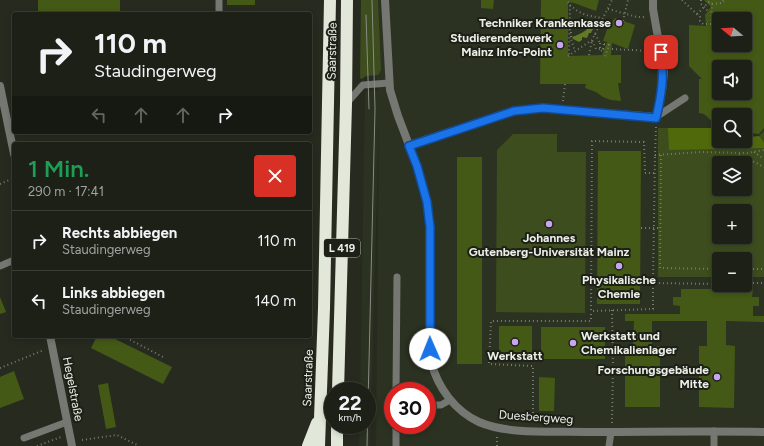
<!DOCTYPE html>
<html lang="de">
<meta charset="utf-8">
<style>
body{margin:0;font-family:Figtree,sans-serif;background:#252820;color:#f1f3f6;height:100vh;display:flex;flex-direction:column;font-size:15px;white-space:nowrap}
*{box-sizing:border-box;margin:0}
p{font-size:13px;color:#a0a3a1}
.icon{flex:none;width:22px;height:22px;fill:none;stroke:currentColor;stroke-width:2;stroke-linecap:round;stroke-linejoin:round}
.map{position:relative;flex:1;overflow:hidden}
.side{position:absolute;left:12px;top:142px;width:300px;height:196px;display:flex;flex-direction:column;background:#1c2017;border-radius:4px;box-shadow:0 2px 6px #0003,0 0 0 1px #3a3e36}
.side>*{flex:none}
.guide{position:absolute;left:12px;top:12px;width:300px;height:122px;border-radius:4px;box-shadow:0 2px 6px #0003,0 0 0 1px #3a3e36;background:#1c2017;color:#f1f3f6;overflow:hidden}
.needle{width:26px;rotate:288deg}
.controls{position:absolute;left:712px;top:12px;display:grid;gap:8px}
.controls a{display:grid;place-items:center;width:40px;height:40px;border-radius:4px;background:#1c2017;box-shadow:0 2px 6px #0003,0 0 0 1px #3a3e36;font-size:20px}
.speed{position:absolute;left:324px;top:382px;display:flex;gap:8px;font-size:20px;font-weight:700;text-align:center}
.speed>*{display:grid;place-content:center;width:52px;height:52px;border-radius:50%;background:#1c2017;box-shadow:0 2px 6px #0003,0 0 0 1px #3a3e36;line-height:1}
.speed small{font-size:10px;font-weight:400}
.speed .limit{border:6px solid #d22;background:#fff;color:#111}
.pin{position:absolute;display:grid;place-items:center;width:34px;height:34px;color:#fff;margin:-17px;border-radius:8px;box-shadow:0 2px 6px #0006}
.me{position:absolute;width:44px;margin:-22px;rotate:359deg;stroke-linejoin:round;filter:drop-shadow(0 0 3px #0008)}
.turn{display:flex;align-items:center;gap:14px;height:84px;padding:0 16px;font-size:18px}
.turn .icon{width:52px;height:52px;stroke-width:2.5}
.turn b{display:block;font-size:28px;line-height:34px}
.lanes{display:flex;align-items:center;height:38px;padding:0 16px;background:#0003;justify-content:center;gap:20px;direction:ltr}
.lanes .off{opacity:.35}
.round{display:grid;place-items:center;flex:none;width:42px;height:42px;border-radius:4px;background:#252820}
.headline{display:flex;align-items:center;justify-content:space-between;height:68px;padding:0 16px}
h1{font-size:24px;font-weight:600;line-height:30px;color:#1e9e55}
ul{padding:0;list-style:none}
li{display:flex;align-items:center;gap:12px;height:60px;padding:0 16px;border-top:1px solid #3a3e36}
li div{flex:1}
li b{display:block;font-size:15px}
li em{font-style:normal}
.map>svg:first-child{display:block}
.built{fill:#2b3221;fill-rule:evenodd}
.green{fill:#3d4d1d;fill-rule:evenodd}
.forest{fill:#506a0b}
.water{fill:#607b24}
.building{fill:#445916;fill-rule:evenodd}
.lines{fill:none;stroke-linecap:round;stroke-linejoin:round}
.path{stroke:#777b71;stroke-width:2;stroke-dasharray:1 3;stroke-linecap:butt}
.lane{stroke:#757772;stroke-width:7}
.street{stroke:#757772;stroke-width:8}
.highway{stroke:#e1e7d9;stroke-width:12}
.tram{stroke:#898d84;stroke-width:1}
.path-bridge{stroke:#777b71;stroke-width:2;stroke-dasharray:1 3;stroke-linecap:butt}
.route-casing{stroke:#114b97;stroke-width:10}
.route{stroke:#1a73e8;stroke-width:7}
.poi-dot{fill:#c7a6ef;stroke:#1c2016;stroke-width:1.5}
.labels{text-anchor:middle;dominant-baseline:central;stroke-width:4;stroke-linejoin:round;paint-order:stroke}
.shield{fill:#1c2016;stroke:#aeb1a9;stroke-width:1}
.shield-label{font-size:11px;font-weight:bold;fill:#ecefe8}
.poi-label{font-size:12px;font-weight:bold;fill:#ecefe8;stroke:#1c2016;text-anchor:end}
.street-label{font-size:12px;fill:#ecefe8;stroke:#1c2016}
</style>
<div class="map">
<svg width="764" height="446" viewBox="0 0 764 446">
<rect width="100%" height="100%" fill="#262a1f"/>
<path class="built" d="M365,0h399v446h-388l3,-324 -9,324h-11l1,-21h7v-34h-7l5,-299 4,-2 10,1 -3,-16 -10,1zM719,19h26v26h-26zM719,67h26v26h-26zM719,115h26v26h-26zM719,163h26v26h-26zM719,211h26v26h-26zM719,259h26v26h-26zM393,391h34v34h-34z"/>
<g class="green">
<polygon points="361,0 378,0 381,70 378,75 366,76 362,79 360,78"/>
<path d="M658,128h57l4,4v9h26v-10l6,6 8,-1 5,-5v146h-19v-18h-26v18h-61zM719,163h26v26h-26zM719,211h26v26h-26z"/>
<polygon points="513,134 557,134 557,152 586,152 585,313 496,312 497,150"/>
</g>
<polygon class="forest" points="668,128 715,128 719,132 719,141 745,141 745,131 751,137 759,136 764,143 764,148 669,150"/>
<g class="water">
<path d="M594,21l2,3 -1,5h-2l-2,4h-2l-2,5 -5,-1v3l-3,2 -6,-3 -1,-2c10,-3 17,-8 22,-16z"/>
<polygon points="716,231 719,231 719,237 727,237 727,243 716,243"/>
</g>
<g class="building">
<rect x="38" y="0" width="82" height="14"/>
<rect x="227" y="0" width="28" height="5"/>
<polygon points="481,0 494,0 493,9 481,8"/>
<polygon points="541,0 599,0 596,11 574,3 568,2 568,56 602,55 607,42 603,41 610,21 612,22 615,18 635,25 628,49 612,43 611,55 621,55 621,83 618,83 621,101 611,100 603,97 596,92 585,88 586,84 540,84"/>
<path d="M704,0h60v128l-5,6 -9,-1 -3,-6h-2v-12h-26v13l-15,-14 -5,-1v-34h3l-13,-13v-41l17,1 -1,-11 6,-8zM719,19h26v26h-26zM719,67h26v26h-26z"/>
<polygon points="598,151 641,151 640,304 597,304"/>
<rect x="457" y="157" width="25" height="207"/>
<polygon points="681,289 753,289 752,297 759,297 759,306 753,306 753,316 764,316 764,322 726,321 726,345 735,346 734,408 699,407 699,346 707,346 707,321 652,321 652,346 660,346 660,407 625,407 625,346 633,346 634,321 625,321 625,314 680,314 680,306 673,305 673,297 681,297"/>
<polygon points="0,297 6,312 0,314"/>
<polygon points="499,326 532,326 532,359 499,358"/>
<rect x="541" y="327" width="64" height="32"/>
<polygon points="97,336 109,336 172,367 163,384 91,348"/>
<polygon points="14,371 24,399 0,408 0,377"/>
<polygon points="539,377 555,378 554,411 539,411"/>
<polygon points="108,383 116,427 106,429 98,385"/>
</g>
<g class="lines">
<g class="path">
<polyline points="682,0 700,17 700,21 703,24 711,24"/>
<polyline points="701,0 701,4 708,11"/>
<polyline points="568,2 570,5 569,55"/>
<polyline points="712,4 722,3 724,0"/>
<path d="M570,5c11,10 18,11 33,13"/>
<polyline points="608,9 637,17 645,17"/>
<polyline points="53,14 53,13"/>
<polyline points="83,14 83,13"/>
<polyline points="697,14 709,2 712,4 711,24 713,26"/>
<polyline points="623,21 628,0"/>
<polyline points="566,28 571,29 571,39 575,51"/>
<polyline points="595,34 600,43"/>
<polyline points="609,45 609,43"/>
<polyline points="603,49 604,44"/>
<polyline points="612,49 650,51"/>
<polyline points="589,55 592,40 596,49 604,49"/>
<polyline points="568,56 592,40 612,0"/>
<polyline points="563,101 565,84"/>
<polyline points="656,127 655,155 701,152 747,153 764,150"/>
<polyline points="754,152 764,159"/>
<polyline points="739,154 764,167"/>
<polyline points="661,155 660,268 719,269"/>
<polyline points="654,173 645,173 644,142 592,141 591,311 653,309 653,283 719,284"/>
<polyline points="0,184 14,178"/>
<polyline points="641,228 661,228"/>
<polyline points="745,269 764,269"/>
<polyline points="653,282 655,155"/>
<polyline points="745,283 764,283"/>
<polyline points="715,284 716,269"/>
<polyline points="123,336 163,357"/>
<polyline points="0,368 44,350"/>
<polyline points="533,421 533,366 489,364 491,321 591,321 591,311"/>
<polyline points="612,423 613,363 612,310"/>
<polyline points="82,440 117,435 139,446"/>
<polyline points="37,446 61,437"/>
<polyline points="497,446 497,437"/>
</g>
<g class="lane">
<polyline points="219,0 219,14"/>
<polyline points="346,104 361,87 363,85 389,83"/>
<polyline points="656,117 685,98"/>
<polyline points="0,266 14,260"/>
<polyline points="396,391 397,277"/>
<polyline points="427,405 441,405 450,400"/>
<polyline points="24,438 67,422"/>
<polyline points="396,446 396,425"/>
<polyline points="609,446 611,432"/>
<polyline points="714,446 714,431"/>
</g>
<g class="street">
<path d="M385,0l5,90 8,26 19,50 10,36 3,25 1,135c7,26 24,49 48,60 30,13 76,9 108,10 59,0 118,-1 177,0"/>
<polyline points="0,86 14,154"/>
<polyline points="409,145 514,111 543,108 656,117 662,91 664,72 653,9 653,0"/>
<polyline points="50,336 72,446"/>
</g>
<g class="highway">
<polyline points="338,391 346,104 347,0"/>
<polyline points="308,446 317,423"/>
<polyline points="319,446 324,308 330,0"/>
<polyline points="337,446 337,425"/>
</g>
<g class="tram">
<polyline points="366,15 369,109"/>
<polyline points="367,446 375,109 372,0"/>
</g>
<g class="path-bridge">
<polyline points="600,43 600,50 602,51 603,49"/>
<polyline points="604,44 609,45 605,57"/>
</g>
</g>
<g class="lines">
<defs>
<path id="route" d="M430,349v-122l-3,-25 -10,-36 -8,-20 105,-35 29,-3 113,10c6,-25 8,-41 5,-66"/>
</defs>
<use href="#route" class="route-casing"/>
<use href="#route" class="route"/>
</g>
<g class="poi-dot">
<circle cx="619" cy="23" r="4"/>
<circle cx="560" cy="45" r="4"/>
<circle cx="549" cy="224" r="4"/>
<circle cx="619" cy="266" r="4"/>
<circle cx="515" cy="342" r="4"/>
<circle cx="573" cy="343" r="4"/>
<circle cx="717" cy="377" r="4"/>
</g>
<g class="labels">
<rect class="shield" x="324" y="239" width="36" height="18" rx="3"/>
<g class="shield-label">
<text x="342" y="248">L 419</text>
</g>
<g class="poi-label">
<text x="611" y="23">Techniker Krankenkasse</text>
<text x="552" y="38">Studierendenwerk<tspan x="552" dy="14">Mainz Info-Point</tspan></text>
<text x="549" y="238" text-anchor="middle">Johannes<tspan x="549" dy="14">Gutenberg-Universität Mainz</tspan></text>
<text x="619" y="280" text-anchor="middle">Physikalische<tspan x="619" dy="14">Chemie</tspan></text>
<text x="581" y="336" text-anchor="start">Werkstatt und<tspan x="581" dy="14">Chemikalienlager</tspan></text>
<text x="515" y="356" text-anchor="middle">Werkstatt</text>
<text x="709" y="370">Forschungsgebäude<tspan x="709" dy="14">Mitte</tspan></text>
</g>
<g class="street-label">
<text transform="translate(332 51) rotate(-89)">Saarstraße</text>
<text transform="translate(308 378) rotate(-88)">Saarstraße</text>
<text transform="translate(73 389) rotate(79)">Hegelstraße</text>
<text transform="translate(536 417) rotate(4)">Duesbergweg</text>
</g>
</g>
</svg>
<div class="controls">
<a><svg class="needle" viewBox="-14 -14 28 28"><path d="M0-13l5 13h-10z" fill="#e53935"/><path d="M0 13l5-13h-10z" fill="#a0a3a1"/></svg></a>
<a><svg class="icon" aria-label="sound" viewBox="0 0 24 24"><path d="M4 9h4l5-4v14l-5-4H4zM17 9q2 3 0 6"/></svg></a>
<a><svg class="icon" aria-label="search" viewBox="0 0 24 24"><circle cx="10" cy="10" r="6"/><path d="M15 15l6 6"/></svg></a>
<a><svg class="icon" aria-label="layers" viewBox="0 0 24 24"><path d="M12 4l9 5-9 5-9-5zM3 14l9 5 9-5"/></svg></a>
<a>+</a>
<a>−</a>
</div>
<div class="speed"><div>22<small>km/h</small></div><div class="limit">30</div></div>
<div class="pin" style="left:661px;top:52px;background:#d93025"><svg class="icon" aria-label="arrive" viewBox="0 0 24 24"><path d="M6 21V4h12l-3 4 3 4H6"/></svg></div>
<svg class="me" style="left:430px;top:349px" viewBox="-20 -20 40 40"><circle r="19" fill="#fff"/><path d="M0-13L10 11 0 6-10 11z" fill="#1a73e8"/></svg>
<div class="guide">
<div class="turn"><svg class="icon" aria-label="right" viewBox="0 0 24 24"><path d="M7 20v-9h11M14 6l5 5-5 5"/></svg><div><b>110 m</b>Staudingerweg</div></div>
<div class="lanes"><svg class="icon off" aria-label="left" viewBox="0 0 24 24"><path d="M17 20v-9H6M10 6l-5 5 5 5"/></svg><svg class="icon off" aria-label="ahead" viewBox="0 0 24 24"><path d="M12 20V5M6 11l6-6 6 6"/></svg><svg class="icon off" aria-label="ahead" viewBox="0 0 24 24"><path d="M12 20V5M6 11l6-6 6 6"/></svg><svg class="icon" aria-label="right" viewBox="0 0 24 24"><path d="M7 20v-9h11M14 6l5 5-5 5"/></svg></div>
</div>
<section class="side">
<div class="headline"><div><h1>1 Min.</h1><p>290 m · 17:41</p></div><a class="round" style="background:#d93025;color:#fff"><svg class="icon" aria-label="close" viewBox="0 0 24 24"><path d="M6 6l12 12M18 6L6 18"/></svg></a></div>
<ul>
<li><svg class="icon" aria-label="right" viewBox="0 0 24 24"><path d="M7 20v-9h11M14 6l5 5-5 5"/></svg><div><b>Rechts abbiegen</b><p>Staudingerweg</p></div><em>110 m</em></li>
<li><svg class="icon" aria-label="left" viewBox="0 0 24 24"><path d="M17 20v-9H6M10 6l-5 5 5 5"/></svg><div><b>Links abbiegen</b><p>Staudingerweg</p></div><em>140 m</em></li>
</ul>
</section>
</div>
